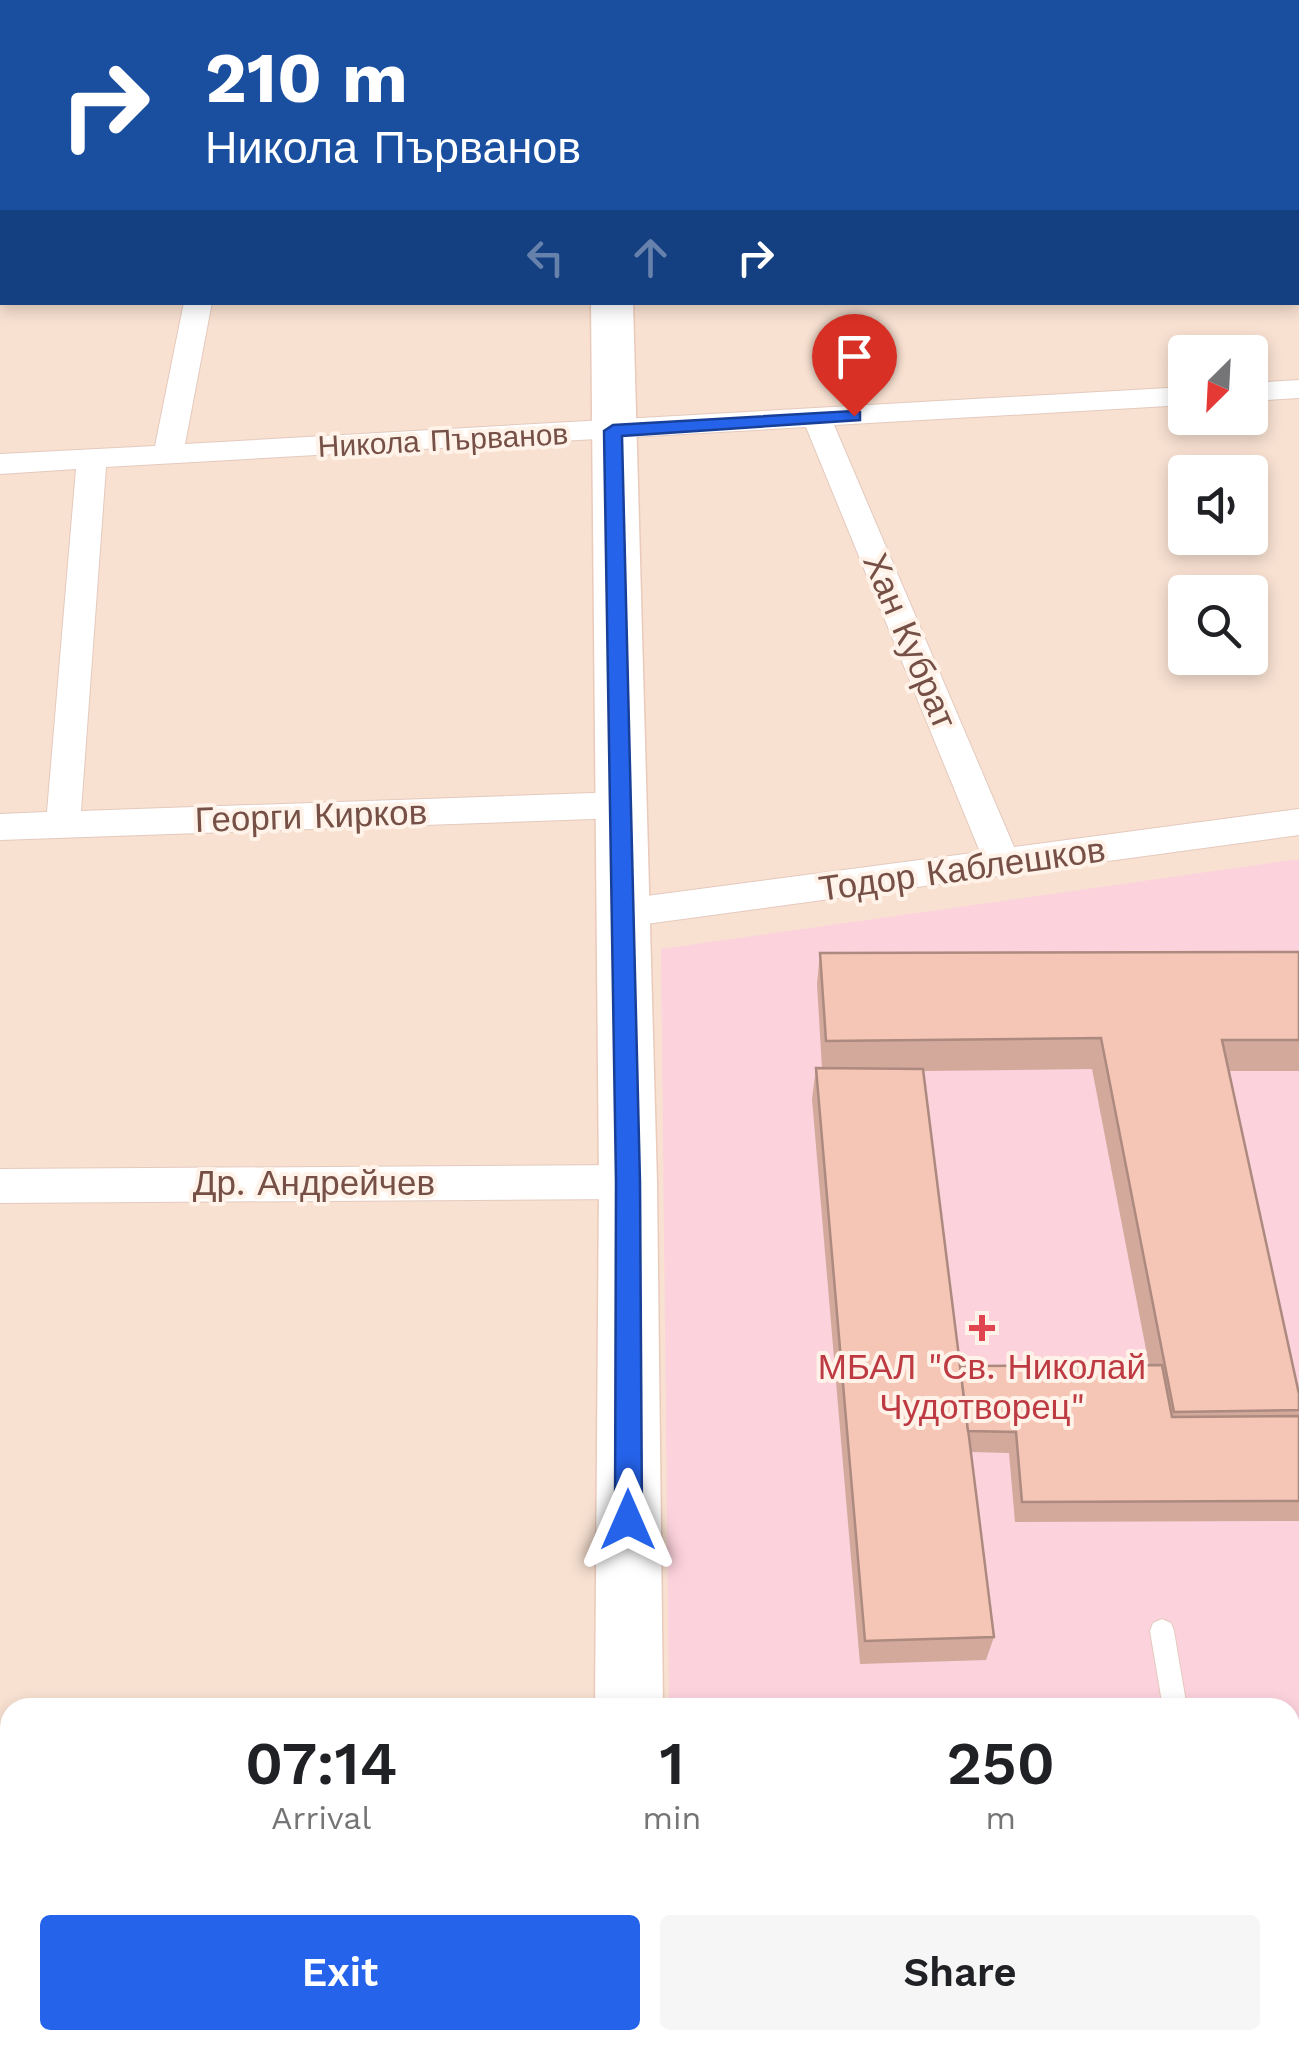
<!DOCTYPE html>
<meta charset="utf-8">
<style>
body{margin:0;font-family:"Work Sans",sans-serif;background:#f6f6f6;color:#202124;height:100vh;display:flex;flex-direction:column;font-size:38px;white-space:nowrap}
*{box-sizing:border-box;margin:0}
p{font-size:32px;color:#757577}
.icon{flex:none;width:55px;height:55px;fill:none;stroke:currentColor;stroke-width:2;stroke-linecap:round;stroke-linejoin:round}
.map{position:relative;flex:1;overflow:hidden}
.panel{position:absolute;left:0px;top:1698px;width:1300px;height:352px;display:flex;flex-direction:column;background:#fff;border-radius:30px 30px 0 0;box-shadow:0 5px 15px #0003}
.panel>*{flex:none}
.banner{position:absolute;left:0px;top:0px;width:1300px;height:305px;box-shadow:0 5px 15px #0003;background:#1a4fa0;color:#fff;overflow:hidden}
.needle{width:65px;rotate:204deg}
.buttons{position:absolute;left:1168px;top:335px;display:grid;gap:20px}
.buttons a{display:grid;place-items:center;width:100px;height:100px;border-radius:10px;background:#fff;box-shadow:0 5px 15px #0003;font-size:50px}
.pin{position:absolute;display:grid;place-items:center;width:85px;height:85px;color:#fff;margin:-102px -42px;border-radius:50% 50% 50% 0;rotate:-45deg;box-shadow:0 0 10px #0007}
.pin .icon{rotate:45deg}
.me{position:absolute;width:110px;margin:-55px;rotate:0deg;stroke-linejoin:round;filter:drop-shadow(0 0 8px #0008)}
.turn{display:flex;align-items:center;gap:35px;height:210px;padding:0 40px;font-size:45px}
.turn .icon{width:130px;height:130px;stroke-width:2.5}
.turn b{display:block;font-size:70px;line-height:85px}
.lanes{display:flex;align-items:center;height:95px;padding:0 40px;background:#0003;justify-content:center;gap:50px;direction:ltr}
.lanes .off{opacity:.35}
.eta{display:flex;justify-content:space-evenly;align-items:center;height:170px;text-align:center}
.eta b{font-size:60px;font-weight:600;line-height:70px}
.cta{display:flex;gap:20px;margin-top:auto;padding:20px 40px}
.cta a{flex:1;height:115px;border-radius:10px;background:#2563eb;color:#fff;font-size:40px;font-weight:600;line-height:115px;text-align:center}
.cta a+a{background:#f6f6f6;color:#202124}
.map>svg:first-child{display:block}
.residential{fill:#f8e1d1;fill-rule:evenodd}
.medical{fill:#fcd2dd}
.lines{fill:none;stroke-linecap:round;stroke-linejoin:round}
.lane-casing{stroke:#e4cabe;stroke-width:2}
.street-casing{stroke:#e4cabe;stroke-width:2}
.secondary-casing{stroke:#eacabb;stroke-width:3}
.lane{fill:#fff;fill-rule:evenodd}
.street{fill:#fff;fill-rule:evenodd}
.secondary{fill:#fff;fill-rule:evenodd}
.wall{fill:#d3a99c;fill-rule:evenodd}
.building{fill:#f5c5b5;stroke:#ac8a7f;stroke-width:2.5}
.route{fill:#2563eb;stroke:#184099;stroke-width:2.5}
.health-dot{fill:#e0444e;stroke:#fff2e8;stroke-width:4}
.labels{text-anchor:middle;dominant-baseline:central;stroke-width:8;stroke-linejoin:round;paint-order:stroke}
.far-street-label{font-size:30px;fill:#765046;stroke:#fff2e8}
.street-label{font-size:35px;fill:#765046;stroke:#fff2e8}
.health-label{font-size:35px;fill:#be3a42;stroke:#fff2e8}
</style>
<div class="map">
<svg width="1299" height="2049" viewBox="0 0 1299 2049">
<rect width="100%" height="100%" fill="#feeee0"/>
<path class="residential" d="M0,0h1299v2049h-1299zM2,2h1296v300h-1296zM1185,352h65v66h-65zM1185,472h65v66h-65zM1185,592h65v66h-65zM10,1708h1280v332h-1280z"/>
<polygon class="medical" points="1299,859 1299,2049 1007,2049 1005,2040 1290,2040 1290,1708 669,1707 661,949"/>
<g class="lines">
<defs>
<g id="lane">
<polygon points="1162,1619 1171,1623 1174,1631 1187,1708 1163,1708 1150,1631 1153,1623"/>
<polygon points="1181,2040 1209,2040 1210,2049 1182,2049"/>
</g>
<g id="street">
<polygon points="885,0 916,0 917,2 887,2"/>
<polygon points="1298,92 1299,93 1299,109 1298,108"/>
<polygon points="2,141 2,157 0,158 0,142"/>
<rect x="1298" y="192" width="1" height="17"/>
<polygon points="184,302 212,302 185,444 1185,387 1185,405 834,425 1014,847 1299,809 1299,835 624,927 611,923 606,913 611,903 624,899 980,852 806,427 106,467 81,811 621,792 633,796 638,805 633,814 621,818 0,840 0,814 47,812 76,469 0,474 0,454 155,446"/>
<polygon points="1299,380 1299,398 1250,401 1250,383"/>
<polygon points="628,1165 642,1170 648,1182 642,1194 628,1199 0,1203 0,1169"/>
<polygon points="0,1758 10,1762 10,1816 0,1812"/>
<polygon points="251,2040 308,2040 312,2049 254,2049"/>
</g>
<g id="secondary">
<polygon points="591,302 633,302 657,1182 663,1708 595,1708 599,1182"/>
<rect x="592" y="2040" width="74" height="9"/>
</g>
</defs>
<use href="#lane" class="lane-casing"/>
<use href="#street" class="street-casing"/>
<use href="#secondary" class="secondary-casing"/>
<use href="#lane" class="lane"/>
<use href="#street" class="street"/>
<use href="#secondary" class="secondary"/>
</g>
<g class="wall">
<path d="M1299,952v119h-71l71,323v127l-284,1 -6,-69 -38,-1 23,185 -8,23 -126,4 -48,-565 4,-31h6l-5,-84 3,-31zM1092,1069l57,296 -189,1 -37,-295z"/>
<polygon points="1264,2040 1290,2040 1299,2049 1266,2049"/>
</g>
<g class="building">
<polygon points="1299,952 1299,1040 1222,1040 1299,1394 1299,1410 1174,1412 1101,1038 826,1041 820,953"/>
<polygon points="816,1068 923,1069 994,1637 865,1641"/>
<polygon points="1162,1365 1172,1417 1299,1416 1299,1501 1022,1502 1016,1432 968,1431 960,1366"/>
<polygon points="1290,1934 1299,1935 1299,2049 1285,2049 1283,2040 1290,2040"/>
</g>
<polygon class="route" points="854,411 860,412 860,420 622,436 640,1182 642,1520 638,1529 628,1532 619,1529 615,1520 616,1182 604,431 613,425"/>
<path class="health-dot" d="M977 1313h10v10h10v10h-10v10h-10v-10h-10v-10h10z"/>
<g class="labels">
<g class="far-street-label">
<text transform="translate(443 440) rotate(-3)">Никола Първанов</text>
</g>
<g class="street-label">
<text transform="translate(910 641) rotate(67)">Хан Кубрат</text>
<text transform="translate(311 816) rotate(-2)">Георги Кирков</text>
<text transform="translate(962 869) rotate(-8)">Тодор Каблешков</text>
<text x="314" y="1183">Др. Андрейчев</text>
</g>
<g class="health-label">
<text x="982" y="1367">МБАЛ "Св. Николай<tspan x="982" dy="40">Чудотворец"</tspan></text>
</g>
</g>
</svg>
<div class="buttons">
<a><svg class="needle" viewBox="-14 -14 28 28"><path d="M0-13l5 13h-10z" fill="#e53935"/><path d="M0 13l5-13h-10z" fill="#757577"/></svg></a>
<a><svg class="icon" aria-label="sound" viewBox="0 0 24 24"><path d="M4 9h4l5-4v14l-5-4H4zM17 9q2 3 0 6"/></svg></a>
<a><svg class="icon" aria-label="search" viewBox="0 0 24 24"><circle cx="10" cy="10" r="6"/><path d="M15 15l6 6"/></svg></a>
</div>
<div class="pin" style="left:854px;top:416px;background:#d93025"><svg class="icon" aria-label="arrive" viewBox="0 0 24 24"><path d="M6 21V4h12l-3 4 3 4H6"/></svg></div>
<svg class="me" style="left:628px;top:1520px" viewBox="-20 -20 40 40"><path d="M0-17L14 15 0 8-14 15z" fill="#2563eb" stroke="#fff" stroke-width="4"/></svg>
<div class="banner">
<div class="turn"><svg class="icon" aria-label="right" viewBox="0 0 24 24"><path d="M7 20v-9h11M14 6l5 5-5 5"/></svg><div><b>210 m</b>Никола Първанов</div></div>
<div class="lanes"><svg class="icon off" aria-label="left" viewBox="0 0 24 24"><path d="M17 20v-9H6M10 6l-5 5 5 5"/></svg><svg class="icon off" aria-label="ahead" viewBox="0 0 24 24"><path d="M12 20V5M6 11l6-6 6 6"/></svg><svg class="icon" aria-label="right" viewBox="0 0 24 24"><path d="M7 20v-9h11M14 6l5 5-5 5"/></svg></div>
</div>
<section class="panel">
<div class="eta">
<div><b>07:14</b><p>Arrival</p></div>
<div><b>1</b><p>min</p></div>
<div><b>250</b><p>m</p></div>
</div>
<div class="cta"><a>Exit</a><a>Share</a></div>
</section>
</div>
